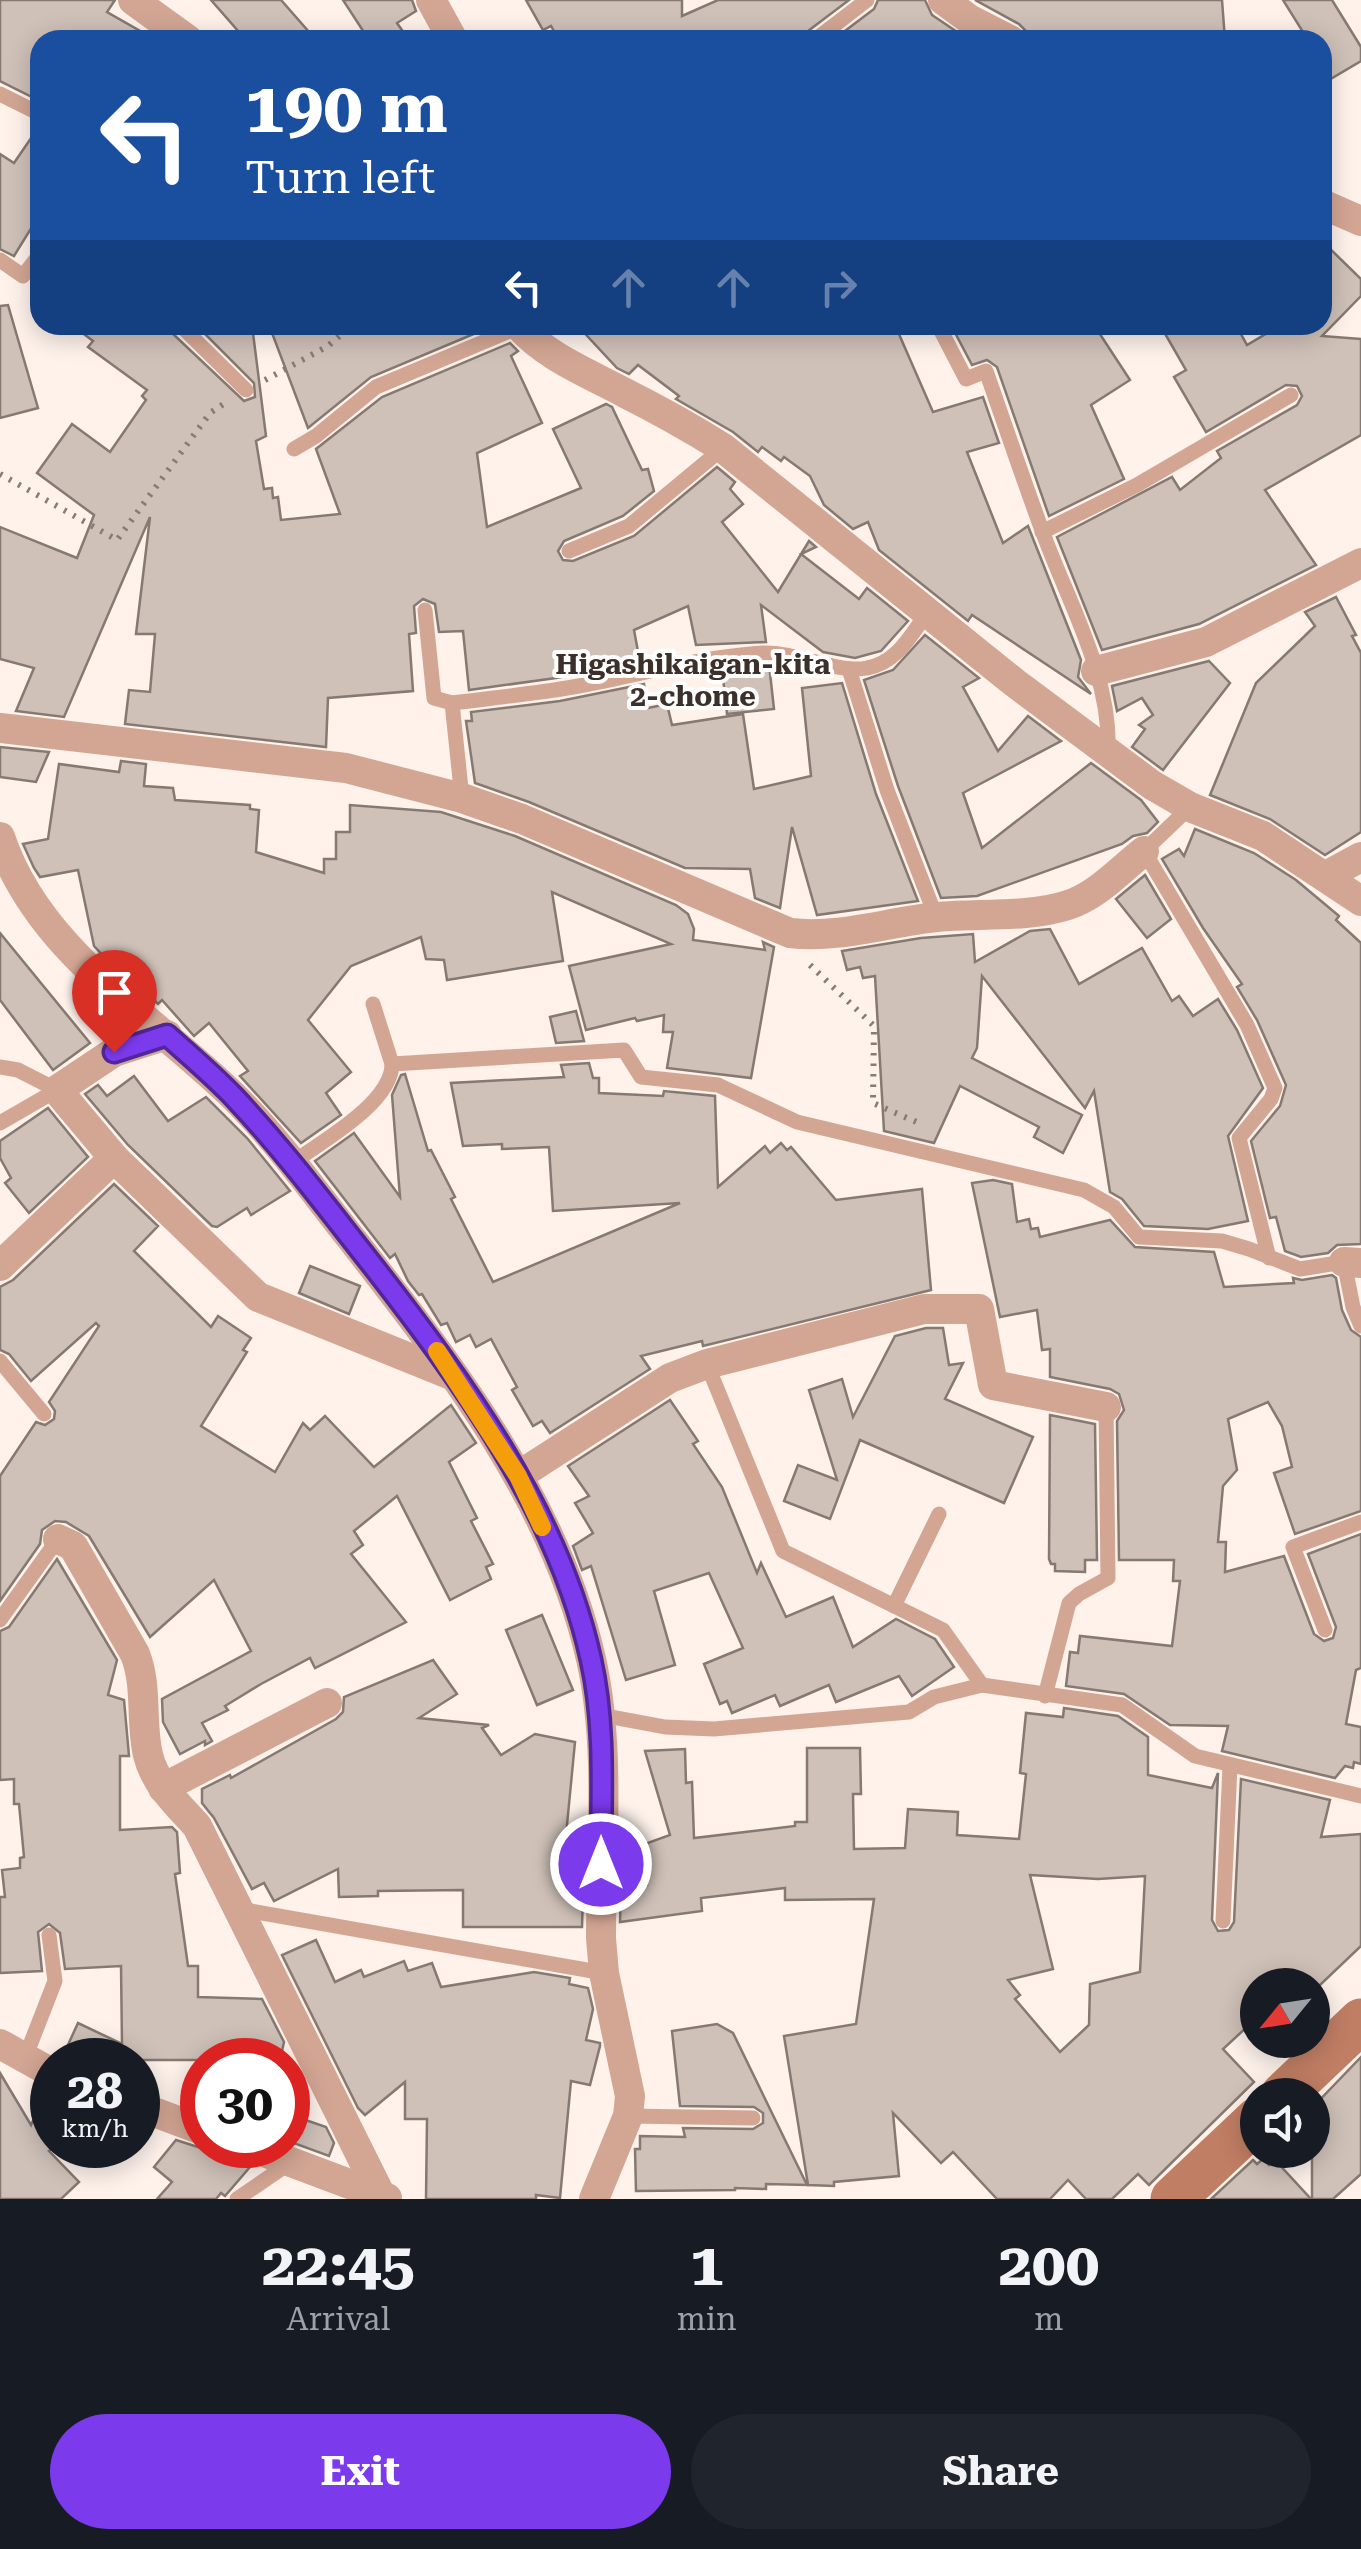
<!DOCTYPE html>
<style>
body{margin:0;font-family:"Roboto Serif",serif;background:#20242c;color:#f1f3f6;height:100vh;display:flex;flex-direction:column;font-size:38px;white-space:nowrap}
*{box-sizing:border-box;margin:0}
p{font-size:32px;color:#9ea1a6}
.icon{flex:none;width:55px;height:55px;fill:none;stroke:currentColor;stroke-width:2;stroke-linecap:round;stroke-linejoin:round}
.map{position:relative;height:2199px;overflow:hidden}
.details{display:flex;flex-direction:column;background:#171b24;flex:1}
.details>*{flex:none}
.top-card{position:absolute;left:30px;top:30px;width:1302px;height:305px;border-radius:30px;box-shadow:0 5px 25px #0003;background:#1a4fa0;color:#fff;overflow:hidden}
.needle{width:65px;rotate:240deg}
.tools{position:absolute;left:1240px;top:1968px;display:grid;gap:20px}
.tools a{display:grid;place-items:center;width:90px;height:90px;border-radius:50%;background:#171b24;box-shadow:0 5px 25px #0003;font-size:50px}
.speed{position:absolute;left:30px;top:2038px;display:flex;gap:20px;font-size:50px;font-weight:700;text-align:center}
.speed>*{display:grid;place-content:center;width:130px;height:130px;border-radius:50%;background:#171b24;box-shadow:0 5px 25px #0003;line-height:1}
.speed small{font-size:25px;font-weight:400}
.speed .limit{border:15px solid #d22;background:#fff;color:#111}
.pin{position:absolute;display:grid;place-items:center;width:85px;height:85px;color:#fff;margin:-102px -42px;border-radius:50% 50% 50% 0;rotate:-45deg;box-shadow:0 0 10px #0007}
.pin .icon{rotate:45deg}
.me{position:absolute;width:110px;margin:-55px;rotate:0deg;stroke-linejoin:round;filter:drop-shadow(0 0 8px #0008)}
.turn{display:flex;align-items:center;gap:35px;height:210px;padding:0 50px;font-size:45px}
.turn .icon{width:130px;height:130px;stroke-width:2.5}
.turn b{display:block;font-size:70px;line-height:85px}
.lanes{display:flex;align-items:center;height:95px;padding:0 50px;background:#0003;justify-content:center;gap:50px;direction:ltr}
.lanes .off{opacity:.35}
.eta{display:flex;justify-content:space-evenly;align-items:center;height:170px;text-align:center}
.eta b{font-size:60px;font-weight:700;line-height:70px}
.cta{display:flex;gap:20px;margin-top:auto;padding:20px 50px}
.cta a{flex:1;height:115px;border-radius:60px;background:#7c3aed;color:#fff;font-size:40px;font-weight:700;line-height:115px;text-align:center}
.cta a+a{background:#20242c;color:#f1f3f6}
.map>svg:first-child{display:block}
.building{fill:#cfc1b8;stroke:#857971;stroke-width:2.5;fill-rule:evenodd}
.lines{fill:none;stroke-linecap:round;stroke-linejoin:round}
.path{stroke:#857c77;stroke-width:6;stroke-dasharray:2.5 8;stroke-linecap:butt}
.service{stroke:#d3a694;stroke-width:15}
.minor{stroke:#d3a694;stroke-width:30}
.secondary{stroke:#c07e64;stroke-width:45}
.route-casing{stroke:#51269a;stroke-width:25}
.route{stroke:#7c3aed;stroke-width:18}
.slow{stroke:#f59e0b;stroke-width:18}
.labels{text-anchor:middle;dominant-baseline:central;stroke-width:8;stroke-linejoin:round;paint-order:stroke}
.neighbourhood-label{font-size:28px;font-weight:bold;fill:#3c312a;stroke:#fff}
</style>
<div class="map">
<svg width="1361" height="2199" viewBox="0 0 1361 2199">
<rect width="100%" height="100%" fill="#fef2eb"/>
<g class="building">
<polygon points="0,0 115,0 107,12 156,40 40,40 40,101 0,81"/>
<polygon points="211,0 281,0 316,40 246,40"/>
<polygon points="343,0 412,0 416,11 397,23 409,40 369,40"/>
<polygon points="526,0 682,0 682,16 718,0 849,0 808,31 804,40 559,40 551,26 543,30"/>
<polygon points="878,0 925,0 932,15 969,40 833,40 874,9"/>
<polygon points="975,0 1222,0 1225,40 1029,40 1026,31 1019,24"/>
<polygon points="1283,0 1332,0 1361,47 1361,61 1322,84 1322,40 1308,40"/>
<polygon points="40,125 40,214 14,256 0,249 0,154 14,163"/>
<polygon points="1322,241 1361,279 1361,296 1322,336 1361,339 1361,435 1265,490 1316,565 1199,624 1102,650 1057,537 1172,477 1180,490 1221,458 1217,451 1297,405 1302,396 1297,386 1286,385 1206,432 1174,377 1186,370 1160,325 1236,325 1247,345 1281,325 1322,325"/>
<polygon points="8,305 38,408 0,418 0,306"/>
<polygon points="72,325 169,325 172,333 244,401 255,397 254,383 196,325 252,325 266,436 256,441 264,489 272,488 273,498 278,497 281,520 340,514 316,449 382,397 510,343 518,351 511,356 542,423 477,453 487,527 581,488 553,429 606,404 612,407 642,470 648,469 654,491 623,516 564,541 558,551 563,560 573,561 634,536 717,467 735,482 730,489 743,504 722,522 778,592 809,541 816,547 801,554 859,599 867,588 908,621 881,651 855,658 823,652 761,605 766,642 696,645 688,606 634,630 640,662 556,678 469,690 463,631 439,632 435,604 423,599 414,606 416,633 409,634 413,691 328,698 326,747 125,724 129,690 150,692 155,634 136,634 150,517 64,717 16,711 34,668 0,659 0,527 77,558 94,515 37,473 72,424 110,452 146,400 142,396 147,390 88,347 93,341"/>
<polygon points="269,325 495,325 371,377 308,428"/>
<polygon points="577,325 895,325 933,412 983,397 999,443 967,452 1003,543 1028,526 1081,660 1078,677 1091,694 972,615 968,621 879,550 868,522 853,529 824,505 810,476 784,457 781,461 762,447 758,452 733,432 676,399 679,396 638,365 629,374 617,368"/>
<polygon points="951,325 1094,325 1130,380 1091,405 1124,479 1049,516 997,367 987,360 972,365"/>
<polygon points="1336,597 1356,635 1352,636 1361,653 1361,832 1325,855 1270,819 1210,795 1256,683 1315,626 1305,612"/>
<polygon points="925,635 979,678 963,687 998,751 1028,716 1061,741 963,793 982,848 1091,763 1141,800 1158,822 1147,833 1133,836 1122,844 977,896 941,898 898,786 864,680 893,670"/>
<polygon points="1209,661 1230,683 1163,770 1132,747 1145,729 1139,725 1153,715 1142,698 1117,711 1112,686"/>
<polygon points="769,664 774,709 727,714 722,669"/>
<polygon points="842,683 876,794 918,901 817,915 792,827 780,908 755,898 750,869 685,868 529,802 475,783 466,721 472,721 471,712 560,701 644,684 648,708 667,704 672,725 743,714 754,789 811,776 802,688"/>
<polygon points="0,747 49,752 36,782 0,777"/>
<polygon points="121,761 146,764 144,786 173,788 175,800 250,805 250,809 259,810 256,852 324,873 324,859 336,859 336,832 350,832 350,805 441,812 515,836 676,905 688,914 694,929 693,940 765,950 763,942 774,947 751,1078 667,1068 673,1032 663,1032 664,1015 637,1021 635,1018 586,1030 569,966 671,944 552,892 563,961 447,980 444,960 426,959 421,937 351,966 308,1020 351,1072 326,1093 341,1115 301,1143 240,1076 248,1071 209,1023 194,1036 162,1000 158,1004 114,957 109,962 94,946 78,870 40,877 34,868 23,844 48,839 59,764 119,772"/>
<polygon points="1195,829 1254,853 1296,880 1339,916 1336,920 1361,943 1361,1244 1337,1245 1328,1253 1301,1257 1285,1251 1276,1217 1270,1218 1251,1141 1280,1106 1286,1085 1257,1020 1237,987 1242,984 1203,928 1162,859 1179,849 1184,856"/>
<polygon points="1145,875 1171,919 1147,938 1116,899"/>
<polygon points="1050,929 1079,984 1142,948 1172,1001 1179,996 1193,1016 1218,999 1237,1030 1263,1088 1228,1136 1248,1221 1208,1229 1144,1226 1122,1199 1110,1192 1094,1091 1085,1108 982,976 977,1048 972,1058 1082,1115 1063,1153 1034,1137 1039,1127 960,1086 934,1143 884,1131 875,976 863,978 860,967 847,970 842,951 921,938 973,934 975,962 1030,931"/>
<polygon points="0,933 90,1043 53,1070 0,1000"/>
<polygon points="576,1011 584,1041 556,1043 550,1017"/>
<polygon points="589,1063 593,1078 599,1078 599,1093 663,1096 664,1091 715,1096 718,1187 765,1146 770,1153 781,1143 787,1150 791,1147 836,1200 922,1189 931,1290 703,1346 702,1341 641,1356 650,1369 550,1433 542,1421 533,1426 512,1390 517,1387 491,1339 476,1347 470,1335 456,1342 447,1323 441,1325 422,1294 419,1295 408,1281 395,1254 390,1258 315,1161 354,1133 400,1197 392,1095 401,1075 405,1074 428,1151 431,1150 455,1197 451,1199 493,1282 680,1203 553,1211 549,1147 502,1149 502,1144 463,1146 451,1083 564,1077 561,1065"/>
<polygon points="134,1076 168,1121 206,1097 247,1138 290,1191 251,1215 247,1208 217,1227 212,1226 128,1145 85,1094 98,1085 107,1096"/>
<polygon points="48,1108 88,1157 29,1213 5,1183 11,1178 0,1158 0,1141"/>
<polygon points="993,1180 1012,1184 1017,1222 1029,1219 1031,1229 1038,1228 1040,1237 1110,1220 1135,1247 1214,1252 1224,1287 1294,1283 1293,1278 1302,1280 1332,1275 1336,1278 1342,1310 1351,1330 1361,1337 1361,1511 1295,1534 1274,1473 1292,1467 1282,1426 1268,1402 1228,1419 1237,1470 1223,1486 1218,1542 1226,1542 1225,1572 1284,1556 1314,1634 1324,1641 1333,1638 1336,1627 1308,1554 1361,1534 1361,1668 1356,1670 1346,1724 1361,1727 1361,1764 1354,1762 1353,1768 1345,1766 1335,1778 1222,1751 1228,1726 1170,1725 1124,1694 1066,1686 1070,1652 1078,1653 1080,1636 1172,1646 1180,1581 1173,1581 1174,1560 1119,1560 1117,1421 1124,1410 1119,1394 1110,1389 1050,1377 1050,1349 1042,1350 1037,1310 1000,1317 972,1183"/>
<polygon points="114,1184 158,1226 134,1251 211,1327 218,1316 251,1338 243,1350 247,1352 201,1426 275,1472 303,1423 310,1430 325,1416 374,1467 451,1405 476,1443 449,1462 477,1518 471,1521 493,1564 486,1567 491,1579 450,1600 397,1496 354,1531 363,1545 351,1554 406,1622 315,1668 310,1658 261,1684 225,1706 228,1710 202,1723 212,1741 205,1745 205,1741 180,1754 163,1722 162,1699 251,1651 214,1580 150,1637 89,1536 66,1522 55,1521 42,1530 40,1544 0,1601 0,1476 36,1422 45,1425 54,1419 55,1411 49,1402 99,1326 96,1323 31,1381 9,1354 0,1350 0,1287 13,1280"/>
<polygon points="310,1266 360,1286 349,1314 299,1293"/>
<polygon points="926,1328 943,1328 949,1365 963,1363 945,1399 1033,1437 1004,1503 860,1440 830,1519 784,1501 798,1465 837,1480 809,1390 842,1379 853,1417 895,1336"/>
<polygon points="670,1400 698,1441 693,1444 722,1487 757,1573 761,1563 786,1617 833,1597 853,1647 896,1619 935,1639 954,1667 912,1696 899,1676 836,1702 829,1685 780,1706 775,1695 732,1713 727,1701 720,1704 704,1664 743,1648 709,1573 654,1591 675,1665 626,1680 591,1566 582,1570 573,1546 593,1533 575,1503 589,1496 568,1466"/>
<polygon points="1050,1415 1095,1424 1097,1560 1085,1560 1085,1572 1055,1571 1055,1564 1051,1564 1049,1559"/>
<polygon points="57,1559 117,1660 108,1695 124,1700 129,1756 120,1756 120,1830 172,1827 177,1832 180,1873 175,1874 188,1966 198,1966 198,1997 262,1999 284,2042 280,2060 65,2060 62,2058 78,2023 122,2044 121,1966 65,1969 60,1933 49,1924 38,1932 42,1971 0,1973 0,1897 5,1897 2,1870 20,1868 20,1858 24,1857 19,1804 14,1804 14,1779 0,1780 0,1631 9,1627"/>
<polygon points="542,1615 573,1690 537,1705 506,1630"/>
<polygon points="433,1660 457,1694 419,1718 489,1725 482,1728 501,1755 535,1734 575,1742 564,1856 573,1856 572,1896 583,1894 582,1927 463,1927 463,1890 378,1891 378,1896 339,1897 338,1869 274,1901 264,1883 252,1889 214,1818 202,1803 202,1789 230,1775 231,1778 336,1719 343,1712 344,1697"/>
<path d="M1064,1708l54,8 30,21v38l64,13 6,-15 -6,147 6,11 11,-1 5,-8 7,-143 89,21 -9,37 40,-3v112l-41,39h-62v26l-16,9 6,6 -25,23 31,33 -105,103 -11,-11 -26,25h-26l-18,-19 -18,19h-53l-44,-47 -12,11 -48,-50 6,63 -65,6v4l-26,-1 -24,-149 72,-12 18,-125 -89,1v-12l-84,10 1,13 -82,11 1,-34 26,-3 -5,-40 28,-10 -25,-84 40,-2 1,34 6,-1 2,56 101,-12v-4h12v-74h53l1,46h-8l1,55 51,-1 3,-39 50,3 -1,23 62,4 7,-65 -6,-1 6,-60 37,4zM1030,1875l68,4 47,-3 -5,96 -50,12 -1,41 -29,27 -45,-53 5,-4 -12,-15 45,-11z"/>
<polygon points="316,1940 335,1982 361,1970 364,1977 404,1961 408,1971 432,1963 441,1987 534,1972 570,1978 569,1984 588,1988 593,2009 586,2040 600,2043 600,2046 590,2085 571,2081 560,2198 536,2195 536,2199 426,2199 427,2119 405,2119 405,2082 365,2115 358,2108 282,1955"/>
<polygon points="717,2024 733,2033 807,2185 766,2184 766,2189 735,2188 735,2190 636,2191 635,2149 640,2149 640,2136 685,2137 683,2128 753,2129 763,2123 763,2113 754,2107 680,2106 672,2031"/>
<polygon points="1361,2057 1361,2174 1333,2199 1312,2199 1312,2108"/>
<polygon points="0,2073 31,2125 47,2091 52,2092 52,2149 49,2151 79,2182 61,2199 0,2199"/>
<polygon points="288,2114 326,2127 334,2143 329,2156 288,2141"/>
<polygon points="176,2140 204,2149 227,2145 231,2158 250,2167 225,2196 221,2193 216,2199 157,2199 172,2182 154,2167"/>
<polygon points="1263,2159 1269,2165 1275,2160 1311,2199 1211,2199 1253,2160 1257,2164"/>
</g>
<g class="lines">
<g class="path">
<polyline points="265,380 328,346 352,325"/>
<polyline points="0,474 117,540 210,413 228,401"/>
<polyline points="810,965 874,1026 873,1103 921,1124"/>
</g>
<g class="service">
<polyline points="815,40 867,0"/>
<polyline points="0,94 40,114"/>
<polyline points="0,260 23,276 40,254"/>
<polyline points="180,325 246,390"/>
<path d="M938,325l28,54 20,-8c19,54 37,108 57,162 26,71 69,144 65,221"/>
<polyline points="294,449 316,436 376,387 519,327"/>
<polyline points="1042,532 1137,485 1291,395"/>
<polyline points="569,551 629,526 723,448"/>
<polyline points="425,610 434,698 452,703"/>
<polyline points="849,669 887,790 936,917"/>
<path d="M462,798l-10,-95c40,-5 81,-9 121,-16 63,-11 125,-30 189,-34 33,-2 75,21 105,15 30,-5 44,-33 60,-55"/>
<polyline points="1190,807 1144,851 1247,1025 1275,1088 1271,1099 1239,1138 1269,1258"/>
<polyline points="392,1064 624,1050 641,1077 718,1085 797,1122 1084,1190 1114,1207 1139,1237 1222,1241 1249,1249 1300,1269 1344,1262 1353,1307 1361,1326"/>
<polyline points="0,1067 18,1070 57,1090"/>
<polyline points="0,1123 57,1090"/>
<path d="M292,1163c29,-21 100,-60 100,-99l-19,-60"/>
<polyline points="0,1361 44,1414"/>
<polyline points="707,1364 783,1551 943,1630 982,1685"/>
<polyline points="894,1606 939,1514"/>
<polyline points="0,1620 58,1539"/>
<polyline points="1325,1630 1293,1547 1361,1522"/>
<polyline points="1045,1696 1069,1603 1079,1594 1108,1578 1106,1407"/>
<polyline points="601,1715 665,1727 714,1729 909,1712 934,1697 982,1685 1122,1705 1195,1756 1361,1796"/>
<polyline points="239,1909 604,1973"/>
<polyline points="1223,1921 1230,1766"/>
<polyline points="25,2058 55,1981 49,1935"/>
<polyline points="628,2116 753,2118"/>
<polyline points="237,2199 291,2162"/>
</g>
<g class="minor">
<polyline points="133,0 188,40"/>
<polyline points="431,0 453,40"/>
<polyline points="943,0 969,19 1010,40"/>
<polyline points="1322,204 1361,221"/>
<path d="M518,325c28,32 70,48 107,68 34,17 66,35 98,55l292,235 137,102 38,22 73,29 98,65"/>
<polyline points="1096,671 1206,642 1361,563"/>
<path d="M0,728l346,40 116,30 60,21 268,114c49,6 98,-11 147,-16 42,-4 91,1 131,-12 29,-9 53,-36 76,-54"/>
<path d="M0,837c37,112 148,177 229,255 45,43 82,96 121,145 98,126 205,262 241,422 20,88 10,189 10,279l3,35 26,123 -2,20 -34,83"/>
<polyline points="1326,876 1361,857"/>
<polyline points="114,1158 258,1297 454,1376"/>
<polyline points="1344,1262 1361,1263"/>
<polyline points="0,1266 114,1158 57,1090 114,1052 167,1035"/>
<polyline points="518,1476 670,1378 707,1364 924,1309 979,1309 993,1385 1106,1407"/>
<path d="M58,1539l15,7 62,108c13,33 5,67 13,101 7,29 30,50 49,71l183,368"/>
<polyline points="163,1788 327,1703"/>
<polyline points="0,2044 52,2073"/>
<polyline points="138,2106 202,2130"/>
<polyline points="245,2145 387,2198"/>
</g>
<g class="secondary">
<polyline points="1283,2095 1361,2021"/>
<polyline points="1173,2199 1258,2119"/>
</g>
</g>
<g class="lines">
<defs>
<path id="route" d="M114,1052l53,-17c22,20 46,40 67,62 50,53 94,112 139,169 91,117 186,247 218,394 15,67 10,136 10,204"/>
</defs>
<use href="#route" class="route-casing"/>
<use href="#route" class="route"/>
<polyline class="slow" points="437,1351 518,1476 542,1527"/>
</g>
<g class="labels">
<g class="neighbourhood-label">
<text x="693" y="664">Higashikaigan-kita<tspan x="693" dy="32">2-chome</tspan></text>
</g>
</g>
</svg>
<div class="tools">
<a><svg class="needle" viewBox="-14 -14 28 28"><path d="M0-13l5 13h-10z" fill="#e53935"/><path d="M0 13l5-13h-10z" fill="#9ea1a6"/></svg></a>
<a><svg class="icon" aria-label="sound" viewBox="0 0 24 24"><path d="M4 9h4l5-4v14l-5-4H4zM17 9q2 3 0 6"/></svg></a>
</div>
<div class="speed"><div>28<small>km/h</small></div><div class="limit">30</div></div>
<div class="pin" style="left:114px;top:1052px;background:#d93025"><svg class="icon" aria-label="arrive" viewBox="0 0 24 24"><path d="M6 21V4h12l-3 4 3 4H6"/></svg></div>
<svg class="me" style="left:601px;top:1864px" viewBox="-20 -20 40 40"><circle r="17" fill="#7c3aed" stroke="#fff" stroke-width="3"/><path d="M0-11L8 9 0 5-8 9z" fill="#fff"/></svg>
<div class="top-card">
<div class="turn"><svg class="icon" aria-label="left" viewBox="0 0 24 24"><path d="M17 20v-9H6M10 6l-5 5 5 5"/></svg><div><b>190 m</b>Turn left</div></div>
<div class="lanes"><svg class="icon" aria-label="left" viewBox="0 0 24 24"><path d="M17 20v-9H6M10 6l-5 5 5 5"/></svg><svg class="icon off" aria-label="ahead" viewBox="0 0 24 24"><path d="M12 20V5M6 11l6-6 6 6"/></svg><svg class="icon off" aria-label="ahead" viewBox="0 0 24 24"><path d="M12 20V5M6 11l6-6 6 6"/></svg><svg class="icon off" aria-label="right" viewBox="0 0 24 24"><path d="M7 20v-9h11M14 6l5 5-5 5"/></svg></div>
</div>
</div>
<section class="details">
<div class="eta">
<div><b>22:45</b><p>Arrival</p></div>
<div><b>1</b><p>min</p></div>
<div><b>200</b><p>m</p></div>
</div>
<div class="cta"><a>Exit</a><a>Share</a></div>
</section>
